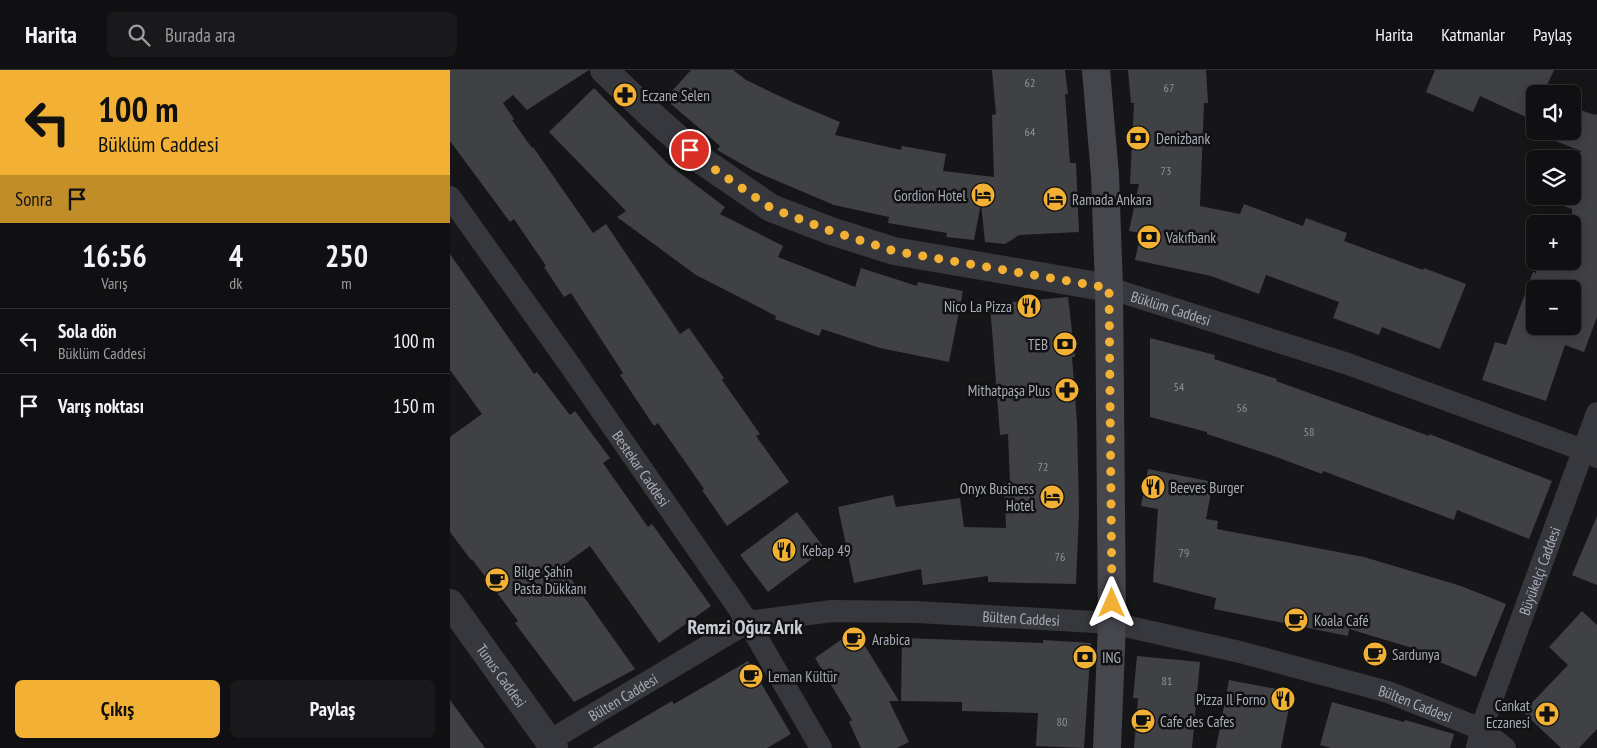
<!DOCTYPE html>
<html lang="tr">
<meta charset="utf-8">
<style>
body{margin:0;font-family:"PT Sans Narrow",sans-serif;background:#19191b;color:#f1f3f6;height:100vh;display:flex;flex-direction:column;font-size:19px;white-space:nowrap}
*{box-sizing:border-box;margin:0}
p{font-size:16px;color:#9c9d9f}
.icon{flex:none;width:28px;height:28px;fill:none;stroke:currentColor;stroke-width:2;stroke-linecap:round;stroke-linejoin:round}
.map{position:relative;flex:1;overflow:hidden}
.drawer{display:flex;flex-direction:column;background:#101012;width:450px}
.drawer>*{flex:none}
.banner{background:#f2b134;color:#111;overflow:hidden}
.tools{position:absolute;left:1076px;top:15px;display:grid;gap:10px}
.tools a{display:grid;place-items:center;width:55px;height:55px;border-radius:8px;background:#101012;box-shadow:0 2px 12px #0003,0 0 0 1px #303032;font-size:25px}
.pin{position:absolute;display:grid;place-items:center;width:42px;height:42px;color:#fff;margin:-21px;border:2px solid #fff;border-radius:50%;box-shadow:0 1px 5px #0007}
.me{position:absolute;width:55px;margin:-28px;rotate:0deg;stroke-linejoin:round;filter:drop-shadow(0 0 4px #0008)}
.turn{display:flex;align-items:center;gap:18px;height:105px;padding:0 15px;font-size:22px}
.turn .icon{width:65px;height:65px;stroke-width:2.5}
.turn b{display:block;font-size:35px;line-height:42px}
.then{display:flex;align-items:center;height:48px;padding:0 15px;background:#0003;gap:10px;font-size:19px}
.eta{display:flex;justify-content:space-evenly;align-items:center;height:85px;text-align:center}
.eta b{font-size:30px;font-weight:600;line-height:35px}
.button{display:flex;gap:10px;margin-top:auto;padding:10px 15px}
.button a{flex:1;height:58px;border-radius:8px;background:#f2b134;color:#111;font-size:20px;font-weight:600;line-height:58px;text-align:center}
.button a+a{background:#19191b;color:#f1f3f6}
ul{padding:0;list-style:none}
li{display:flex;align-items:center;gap:15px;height:65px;padding:0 15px;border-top:1px solid #303032}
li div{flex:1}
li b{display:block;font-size:19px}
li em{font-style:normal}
header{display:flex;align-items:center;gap:30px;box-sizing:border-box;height:70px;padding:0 25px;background:#101012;border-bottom:1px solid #303032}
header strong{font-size:24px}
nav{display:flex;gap:28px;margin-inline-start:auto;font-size:18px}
.search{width:350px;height:45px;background:#19191b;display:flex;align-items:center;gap:12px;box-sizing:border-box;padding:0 18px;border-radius:8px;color:#9c9d9f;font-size:19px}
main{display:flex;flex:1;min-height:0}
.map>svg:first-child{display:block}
.building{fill:#404145;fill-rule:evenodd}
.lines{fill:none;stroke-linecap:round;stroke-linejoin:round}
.minor{stroke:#37383d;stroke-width:22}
.tertiary{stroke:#37383d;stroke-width:28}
.secondary{stroke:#45474d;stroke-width:28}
.route{stroke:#f2b134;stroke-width:9;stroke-dasharray:0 16.2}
.labels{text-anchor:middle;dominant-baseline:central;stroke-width:5;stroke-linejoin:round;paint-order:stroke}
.number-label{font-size:12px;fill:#8e929b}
.poi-label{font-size:15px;fill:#a8adb8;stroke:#111113;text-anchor:start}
.street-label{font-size:15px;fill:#a8adb8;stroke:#111113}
.district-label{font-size:20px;font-weight:bold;fill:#c9ccd4;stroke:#111113}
</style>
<header>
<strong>Harita</strong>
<div class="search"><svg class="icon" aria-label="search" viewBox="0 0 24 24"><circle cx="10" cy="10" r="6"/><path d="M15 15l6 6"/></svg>Burada ara</div>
<nav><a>Harita</a><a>Katmanlar</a><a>Paylaş</a></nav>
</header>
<main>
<section class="drawer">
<div class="banner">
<div class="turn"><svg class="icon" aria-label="left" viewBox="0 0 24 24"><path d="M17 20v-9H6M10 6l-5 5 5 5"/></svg><div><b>100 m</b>Büklüm Caddesi</div></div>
<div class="then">Sonra<svg class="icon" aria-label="arrive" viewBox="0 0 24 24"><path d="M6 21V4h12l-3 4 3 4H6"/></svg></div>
</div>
<div class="eta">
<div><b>16:56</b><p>Varış</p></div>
<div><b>4</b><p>dk</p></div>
<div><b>250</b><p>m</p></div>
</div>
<ul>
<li><svg class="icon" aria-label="left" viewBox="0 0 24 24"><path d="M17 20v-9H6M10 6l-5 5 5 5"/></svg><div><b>Sola dön</b><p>Büklüm Caddesi</p></div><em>100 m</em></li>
<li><svg class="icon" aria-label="arrive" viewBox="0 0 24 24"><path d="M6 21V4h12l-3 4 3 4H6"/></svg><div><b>Varış noktası</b></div><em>150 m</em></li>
</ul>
<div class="button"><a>Çıkış</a><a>Paylaş</a></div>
</section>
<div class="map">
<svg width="1147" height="678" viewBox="0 0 1147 678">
<rect width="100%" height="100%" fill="#161618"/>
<g class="building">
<polygon points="0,0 139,0 77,40 63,25 53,33 64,49 62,50 82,78 83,77 143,163 156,154 230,264 239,258 274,308 272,310 310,364 306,366 339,412 277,456 252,420 254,419 208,353 204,356 170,305 173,303 121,223 114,227 94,197 96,196 64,149 60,152 0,71"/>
<polygon points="241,0 283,0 296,10 342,32 390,52 385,65 451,80 452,76 496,84 493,101 544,107 542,45 546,44 542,0 615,0 618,24 615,24 620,93 626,93 629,162 569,165 555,174 535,172 531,133 524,170 496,167 497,163 438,153 439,147 384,135 304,101 267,80 270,76 215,29"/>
<polygon points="678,0 756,0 758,33 754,33 750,136 790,144 794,134 853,156 856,148 897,163 894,171 973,200 974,198 1016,214 990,279 932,257 929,265 883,248 889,232 816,205 809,224 761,206 685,190 691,163 679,161 689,114 680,114 684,33 681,33"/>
<polygon points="985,0 1104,0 1093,24 1085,24 1085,51 1030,26 1023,42 976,22"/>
<polygon points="144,18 218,94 275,137 270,144 333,176 328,187 405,217 411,198 467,216 468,212 513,221 499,292 430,278 372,259 369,266 325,249 326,246 246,205 167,147 176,141 99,62"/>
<path d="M1122,37l23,8 2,-1v203l-13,35 -19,-7 -19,56 -64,-21 13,-38 11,3 27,-73h2v3l5,-14h32v-52l-30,-11v-2h30v-22l9,-23 -46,-18v-2h37zM1085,219h37v37h-37z"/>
<polygon points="0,184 84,304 87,302 120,345 125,341 160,388 153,393 198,457 202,454 261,536 209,573 140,476 112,496 185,599 124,632 65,553 68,551 22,489 21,490 0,462 0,367 32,344 0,300"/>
<polygon points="618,227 625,287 622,287 627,352 629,442 626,514 538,512 538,506 473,515 471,499 404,513 388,437 443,425 446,437 510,428 514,457 556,458 554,413 560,413 558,364 550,365 540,234"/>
<polygon points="700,268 765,285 764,289 827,309 826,311 979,366 979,364 1102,411 1079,469 1007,440 1004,450 873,401 872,404 821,385 757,364 757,362 700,347"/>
<polygon points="698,399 763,412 756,449 768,451 767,459 914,487 1011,516 1056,534 1026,607 977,587 979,583 899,559 898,566 764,539 766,528 703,512 708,439 691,436"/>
<polygon points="347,442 375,479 318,522 290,485"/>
<polygon points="1147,446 1147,515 1122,505"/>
<polygon points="1132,541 1147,555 1147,659 1129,678 1111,678 1073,642 1118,595 1099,577"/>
<polygon points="405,560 449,631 439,631 459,672 447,678 411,678 399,652 402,650 365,588"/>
<polygon points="452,568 593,573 593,570 641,573 634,678 586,676 588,643 512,641 512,632 451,631"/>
<polygon points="687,586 750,592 742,678 684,678 688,628 683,628"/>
<polygon points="298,591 341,664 317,678 142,678 222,631 224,634"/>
<polygon points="779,610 842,622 831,678 766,678"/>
<polygon points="0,630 35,678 0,678"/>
<polygon points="882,632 954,652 955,650 1004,664 1000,678 881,678 870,675"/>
</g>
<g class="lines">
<g class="minor">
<path id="s1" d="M0,127l117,164 181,261 73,126"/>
<path id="s2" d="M659,218l239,76 235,86 14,7"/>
<path id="s3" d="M99,671l199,-119 84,-11 85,1 195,11 128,29 148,40 93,37 24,19"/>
<path id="s4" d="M1027,678l4,-19 116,-316"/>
</g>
<g class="tertiary">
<polyline points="154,0 199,43 254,92 321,138 381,161 444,181 659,218"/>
<path id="s5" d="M0,533l104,145"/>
</g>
<polyline class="secondary" points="646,0 655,105 659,218 662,553 657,678"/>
</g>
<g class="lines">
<polyline class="route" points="240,80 254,92 321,138 381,161 444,181 659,218 662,533"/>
</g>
<defs>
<symbol id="pharmacy-disc" viewBox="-11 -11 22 22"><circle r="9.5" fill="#f2b134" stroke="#111113"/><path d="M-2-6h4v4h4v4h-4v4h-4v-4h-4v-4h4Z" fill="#111"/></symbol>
<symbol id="bank-disc" viewBox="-11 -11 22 22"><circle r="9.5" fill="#f2b134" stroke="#111113"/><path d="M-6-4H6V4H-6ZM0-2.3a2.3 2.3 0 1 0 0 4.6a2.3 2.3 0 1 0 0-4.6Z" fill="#111"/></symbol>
<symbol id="hotel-disc" viewBox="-11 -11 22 22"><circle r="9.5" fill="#f2b134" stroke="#111113"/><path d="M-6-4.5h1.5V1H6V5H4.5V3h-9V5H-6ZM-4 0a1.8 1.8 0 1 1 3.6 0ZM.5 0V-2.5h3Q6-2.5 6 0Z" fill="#111"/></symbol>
<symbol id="restaurant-disc" viewBox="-11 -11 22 22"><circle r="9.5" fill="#f2b134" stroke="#111113"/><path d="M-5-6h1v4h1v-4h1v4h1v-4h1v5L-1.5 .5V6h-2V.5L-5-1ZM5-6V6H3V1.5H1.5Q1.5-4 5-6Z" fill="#111"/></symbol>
<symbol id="cafe-disc" viewBox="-11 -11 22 22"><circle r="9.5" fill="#f2b134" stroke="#111113"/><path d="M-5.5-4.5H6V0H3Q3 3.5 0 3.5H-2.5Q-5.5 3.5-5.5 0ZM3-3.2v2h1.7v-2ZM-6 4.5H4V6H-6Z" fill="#111"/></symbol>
</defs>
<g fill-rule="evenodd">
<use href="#pharmacy-disc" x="161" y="11" width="28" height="28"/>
<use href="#bank-disc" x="674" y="54" width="28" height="28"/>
<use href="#hotel-disc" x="519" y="111" width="28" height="28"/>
<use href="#hotel-disc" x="591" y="115" width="28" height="28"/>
<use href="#bank-disc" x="685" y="153" width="28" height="28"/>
<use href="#restaurant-disc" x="565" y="222" width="28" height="28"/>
<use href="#bank-disc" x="601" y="260" width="28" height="28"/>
<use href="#pharmacy-disc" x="603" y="306" width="28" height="28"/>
<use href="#restaurant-disc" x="689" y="403" width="28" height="28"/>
<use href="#hotel-disc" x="588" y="413" width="28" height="28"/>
<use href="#restaurant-disc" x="320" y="466" width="28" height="28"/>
<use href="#cafe-disc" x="33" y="496" width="28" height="28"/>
<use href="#cafe-disc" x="832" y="536" width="28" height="28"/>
<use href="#cafe-disc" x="390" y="555" width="28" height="28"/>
<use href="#cafe-disc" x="911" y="570" width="28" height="28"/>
<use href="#bank-disc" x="621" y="573" width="28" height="28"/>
<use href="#cafe-disc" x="287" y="592" width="28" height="28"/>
<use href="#restaurant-disc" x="819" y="615" width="28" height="28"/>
<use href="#pharmacy-disc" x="1083" y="630" width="28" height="28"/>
<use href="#cafe-disc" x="679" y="637" width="28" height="28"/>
</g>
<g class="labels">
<g class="number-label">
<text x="580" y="12">62</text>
<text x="719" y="17">67</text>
<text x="580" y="61">64</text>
<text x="716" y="100">73</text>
<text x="729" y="316">54</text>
<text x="792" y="337">56</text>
<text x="859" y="361">58</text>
<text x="593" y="396">72</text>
<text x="734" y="482">79</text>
<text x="610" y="486">76</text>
<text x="717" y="610">81</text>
<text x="612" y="651">80</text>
</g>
<g class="poi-label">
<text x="192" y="25">Eczane Selen</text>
<text x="706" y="68">Denizbank</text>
<text x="516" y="125" text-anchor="end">Gordion Hotel</text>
<text x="622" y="129">Ramada Ankara</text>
<text x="716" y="167">Vakıfbank</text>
<text x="562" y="236" text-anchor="end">Nico La Pizza</text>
<text x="598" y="274" text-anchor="end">TEB</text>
<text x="600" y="320" text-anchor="end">Mithatpaşa Plus</text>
<text x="720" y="417">Beeves Burger</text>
<text x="584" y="418" text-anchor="end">Onyx Business<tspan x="584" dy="17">Hotel</tspan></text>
<text x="352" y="480">Kebap 49</text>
<text x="64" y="501">Bilge Şahin<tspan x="64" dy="17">Pasta Dükkanı</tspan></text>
<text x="864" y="550">Koala Café</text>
<text x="422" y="569">Arabica</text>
<text x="942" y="584">Sardunya</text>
<text x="652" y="587">ING</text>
<text x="318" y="606">Leman Kültür</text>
<text x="816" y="629" text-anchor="end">Pizza Il Forno</text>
<text x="1080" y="635" text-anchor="end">Cankat<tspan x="1080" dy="17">Eczanesi</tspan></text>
<text x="710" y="651">Cafe des Cafes</text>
</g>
<g class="street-label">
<text stroke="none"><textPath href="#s2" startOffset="65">Büklüm Caddesi</textPath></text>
<text stroke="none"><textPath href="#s1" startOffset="332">Bestekar Caddesi</textPath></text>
<text stroke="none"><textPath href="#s4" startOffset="188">Büyükelçi Caddesi</textPath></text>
<text stroke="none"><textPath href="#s3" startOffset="506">Bülten Caddesi</textPath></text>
<text stroke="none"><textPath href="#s5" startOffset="89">Tunus Caddesi</textPath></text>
<text stroke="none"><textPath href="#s3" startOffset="86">Bülten Caddesi</textPath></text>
<text stroke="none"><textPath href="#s3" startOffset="911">Bülten Caddesi</textPath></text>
</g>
<g class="district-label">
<text x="295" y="557">Remzi Oğuz Arık</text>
</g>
</g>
</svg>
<div class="tools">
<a><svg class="icon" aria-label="sound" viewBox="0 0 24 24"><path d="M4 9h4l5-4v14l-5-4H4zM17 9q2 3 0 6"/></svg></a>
<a><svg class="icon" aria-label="layers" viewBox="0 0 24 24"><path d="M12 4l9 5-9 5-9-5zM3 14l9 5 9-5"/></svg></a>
<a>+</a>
<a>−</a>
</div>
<div class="pin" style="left:240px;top:80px;background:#d93025"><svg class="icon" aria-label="arrive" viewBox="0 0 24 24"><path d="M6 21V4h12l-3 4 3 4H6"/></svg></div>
<svg class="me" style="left:662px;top:533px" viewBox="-20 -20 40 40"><path d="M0-17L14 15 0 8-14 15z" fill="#f2b134" stroke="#fff" stroke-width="4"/></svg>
</div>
</main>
